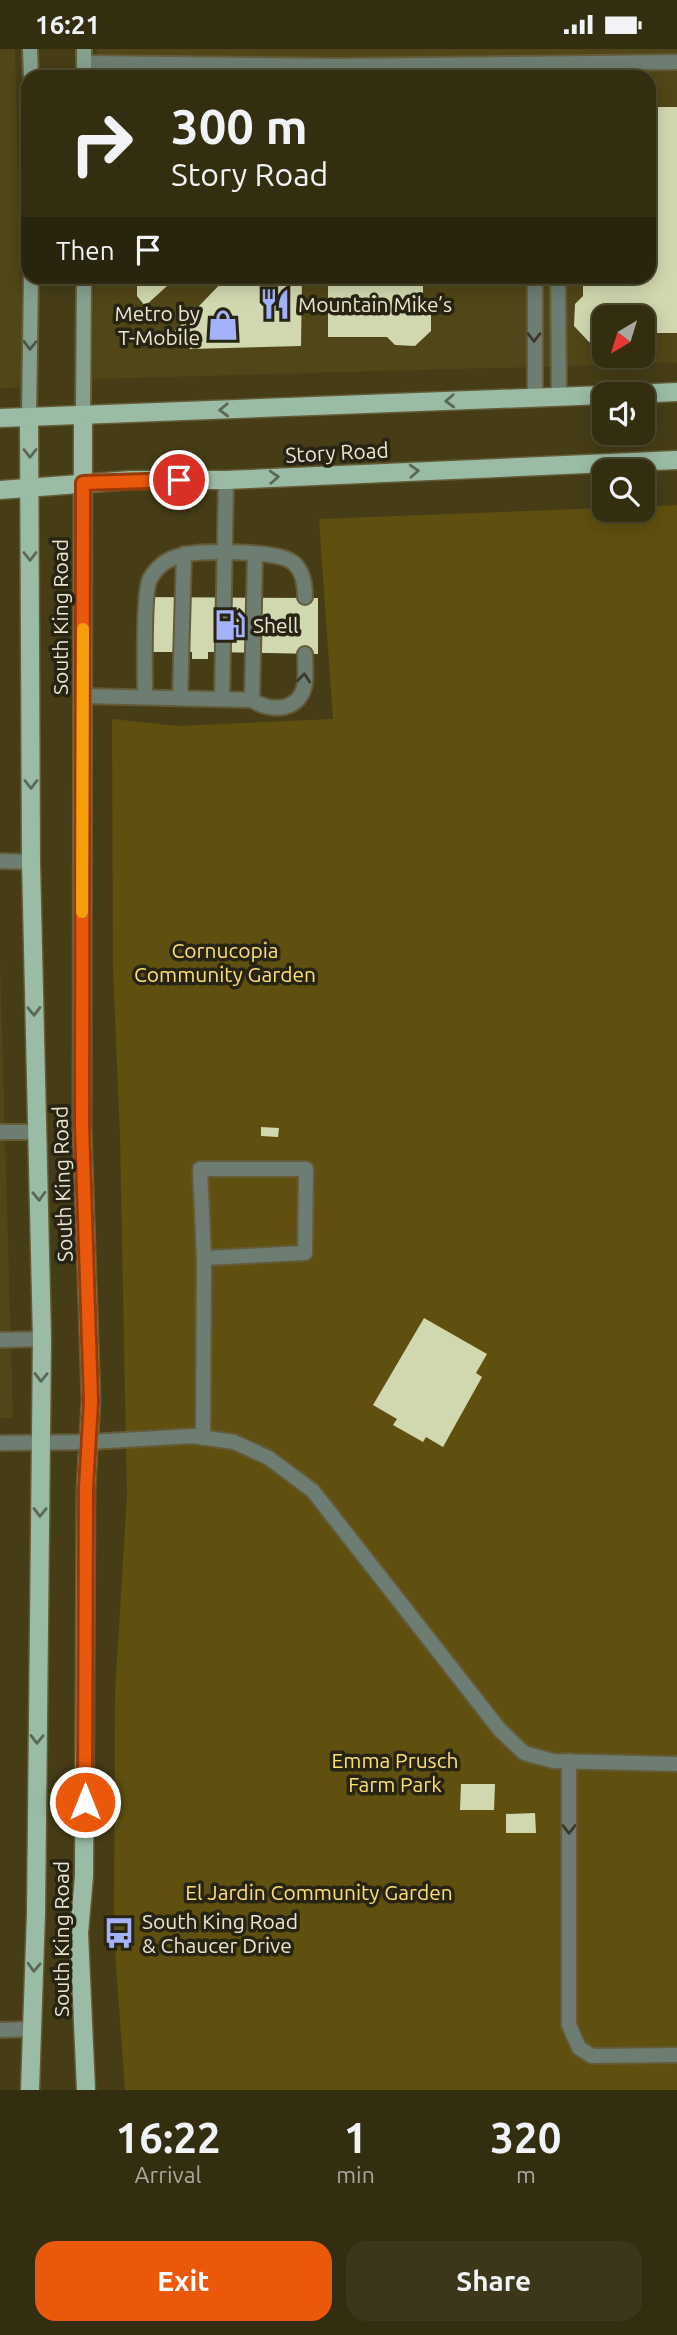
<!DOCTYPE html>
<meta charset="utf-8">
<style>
body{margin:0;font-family:Ubuntu,sans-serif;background:#3c361a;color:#f1f3f6;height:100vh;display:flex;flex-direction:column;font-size:26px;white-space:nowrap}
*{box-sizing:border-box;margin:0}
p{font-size:23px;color:#a9a89f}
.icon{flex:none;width:38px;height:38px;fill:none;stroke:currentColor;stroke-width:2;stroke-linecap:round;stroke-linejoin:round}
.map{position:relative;height:2041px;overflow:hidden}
.side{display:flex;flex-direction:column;background:#342e11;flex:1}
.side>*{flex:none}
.hud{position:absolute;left:21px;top:21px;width:635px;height:214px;border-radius:21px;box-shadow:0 4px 18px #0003,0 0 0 2px #4e4a31;background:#342e11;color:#f1f3f6;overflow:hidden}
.needle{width:46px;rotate:218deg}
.buttons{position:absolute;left:592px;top:256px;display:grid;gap:14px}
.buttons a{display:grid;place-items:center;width:63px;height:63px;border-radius:14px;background:#342e11;box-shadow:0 4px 18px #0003,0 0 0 2px #4e4a31;font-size:35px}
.pin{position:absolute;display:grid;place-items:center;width:60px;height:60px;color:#fff;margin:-30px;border:4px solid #fff;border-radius:50%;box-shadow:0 2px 7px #0007}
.me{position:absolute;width:77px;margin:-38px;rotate:0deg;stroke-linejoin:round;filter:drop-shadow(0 0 5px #0008)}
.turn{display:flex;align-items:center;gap:24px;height:147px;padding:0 35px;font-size:32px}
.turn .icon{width:91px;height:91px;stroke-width:2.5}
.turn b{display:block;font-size:49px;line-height:60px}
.then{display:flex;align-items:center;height:66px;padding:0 35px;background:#0003;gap:14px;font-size:26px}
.eta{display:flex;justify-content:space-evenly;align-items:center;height:119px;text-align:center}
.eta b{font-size:42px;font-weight:700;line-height:49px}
.primary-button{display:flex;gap:14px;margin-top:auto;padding:14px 35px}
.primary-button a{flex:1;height:80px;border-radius:21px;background:#ea580c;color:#fff;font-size:28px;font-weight:700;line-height:80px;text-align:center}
.primary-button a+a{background:#3c361a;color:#f1f3f6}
.status{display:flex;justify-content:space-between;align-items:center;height:49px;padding:0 35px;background:#342e11;direction:ltr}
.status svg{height:19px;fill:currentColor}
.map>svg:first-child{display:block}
.built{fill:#514617;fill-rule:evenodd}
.green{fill:#5f500f}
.building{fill:#d1d8af}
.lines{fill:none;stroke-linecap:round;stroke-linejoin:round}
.service-casing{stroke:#645b38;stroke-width:18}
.minor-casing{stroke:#645b38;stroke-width:18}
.secondary-casing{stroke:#645b38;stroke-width:18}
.primary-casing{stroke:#645b38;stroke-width:21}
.service{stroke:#6d7d72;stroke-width:14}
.minor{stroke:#6d7d72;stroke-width:14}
.secondary{stroke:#86a08e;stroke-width:14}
.primary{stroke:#9abba4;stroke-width:18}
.oneway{stroke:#393a2c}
.oneway2{stroke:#4e5645}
.oneway3{stroke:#5b6855}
.route-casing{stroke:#983908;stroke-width:18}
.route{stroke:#ea580c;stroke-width:12}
.slow{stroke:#f59e0b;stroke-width:12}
.labels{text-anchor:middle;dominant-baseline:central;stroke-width:7;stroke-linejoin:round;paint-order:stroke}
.poi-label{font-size:21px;fill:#ebe5d1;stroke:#282414;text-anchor:start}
.street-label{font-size:21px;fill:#ebe5d1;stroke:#282414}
.park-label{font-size:21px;fill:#fce06f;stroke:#282414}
</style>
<div class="status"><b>16:21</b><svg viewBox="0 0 49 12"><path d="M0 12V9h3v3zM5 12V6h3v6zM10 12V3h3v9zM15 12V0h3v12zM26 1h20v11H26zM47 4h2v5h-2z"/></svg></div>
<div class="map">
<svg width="677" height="2041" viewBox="0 0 677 2041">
<rect width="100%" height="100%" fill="#463d17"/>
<g class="built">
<polygon points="0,0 15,0 23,338 0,339"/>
<path d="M97,0h580v314l-584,16 1,-102h555v-200h-552zM604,268h38v38h-38z"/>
<polygon points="0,911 13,1369 0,1369"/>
</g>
<polygon class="green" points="677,456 677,2041 125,2041 114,1888 115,1643 127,1446 120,1088 113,918 112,670 178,677 333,670 319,470 604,459 642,460 642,458"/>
<g class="building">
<polygon points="649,58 677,58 677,284 642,284 642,268 604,268 604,293 589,293 574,277 575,255 583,247 583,228 649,228"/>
<polygon points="137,228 177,228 145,257 137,247"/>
<polygon points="227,228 302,228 301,297 190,300 174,283"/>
<polygon points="328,228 423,228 423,252 431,260 431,282 415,297 395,296 387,288 328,288"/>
<polygon points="143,548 318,549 318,605 208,603 208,610 192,610 192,603 143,603"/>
<polygon points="261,1078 279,1079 278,1088 261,1087"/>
<polygon points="424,1269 487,1305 476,1324 482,1328 443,1398 426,1388 423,1393 393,1376 397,1370 373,1356"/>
<polygon points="461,1735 495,1735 494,1761 460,1761"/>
<polygon points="535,1764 536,1784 506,1784 506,1765"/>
</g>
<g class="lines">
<defs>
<g id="service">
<polyline points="84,14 337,17 677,13"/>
<polyline points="558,228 559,347"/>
<polyline points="535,348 535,228"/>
<polyline points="83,647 252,651 255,505"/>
<path d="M145,647c0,-20 -2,-105 5,-117 7,-13 19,-21 33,-24 18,-5 90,-4 106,5 14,7 16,23 16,37"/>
<polyline points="180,649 184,505"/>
<polyline points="222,650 226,431"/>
<path d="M252,651c20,13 49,11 53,-17 1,-10 0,-20 0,-29"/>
<polyline points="0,812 31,813"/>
<polyline points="0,1083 36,1083"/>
<polyline points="0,1291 42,1290"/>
<polyline points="203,1389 204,1209 200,1120 306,1120 305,1204 204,1209"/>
<polyline points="89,1393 193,1387 234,1393 269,1409 313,1442 500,1681 524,1704 553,1712 677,1715"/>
<polyline points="569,1712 569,1976 579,1999 592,2007 677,2006"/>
</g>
<g id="minor">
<polyline points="0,1394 89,1393"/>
<polyline points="0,1981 32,1980"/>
</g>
<g id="secondary">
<polyline points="30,0 31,28"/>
<polyline points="84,28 84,0"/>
<polyline points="83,366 84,228"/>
<polyline points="29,368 31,228"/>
</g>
<g id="primary">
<polyline points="634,345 677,343"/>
<polyline points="83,366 82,1077 91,1351 86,1439 84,1827 79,1884 86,2041"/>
<polyline points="29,368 31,813 42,1290 36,1864 30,2041"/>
<polyline points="0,369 604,346"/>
<polyline points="0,441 131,431 226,431 677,411"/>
</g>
</defs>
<use href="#service" class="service-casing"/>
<use href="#minor" class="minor-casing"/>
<use href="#secondary" class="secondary-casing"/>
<use href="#primary" class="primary-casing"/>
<use href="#service" class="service"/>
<use href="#minor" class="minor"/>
<use href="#secondary" class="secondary"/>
<use href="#primary" class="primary"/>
</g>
<defs><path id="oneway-chevron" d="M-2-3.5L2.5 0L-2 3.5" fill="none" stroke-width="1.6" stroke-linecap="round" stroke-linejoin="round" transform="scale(1.75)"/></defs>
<g class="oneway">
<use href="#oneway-chevron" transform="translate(534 288) rotate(90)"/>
<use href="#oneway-chevron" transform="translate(304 629) rotate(-84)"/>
<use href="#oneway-chevron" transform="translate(569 1780) rotate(90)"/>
</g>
<use class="oneway2" href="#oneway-chevron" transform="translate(30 296) rotate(91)"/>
<g class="oneway3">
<use href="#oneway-chevron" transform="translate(450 352) rotate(178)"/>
<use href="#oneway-chevron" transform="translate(224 361) rotate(178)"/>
<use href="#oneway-chevron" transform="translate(30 404) rotate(90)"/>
<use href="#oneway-chevron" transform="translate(414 422) rotate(-3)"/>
<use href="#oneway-chevron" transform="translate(274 428) rotate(-3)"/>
<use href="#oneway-chevron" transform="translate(30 507) rotate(90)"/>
<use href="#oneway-chevron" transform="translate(31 735) rotate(90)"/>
<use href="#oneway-chevron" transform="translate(34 962) rotate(89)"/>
<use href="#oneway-chevron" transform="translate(39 1147) rotate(88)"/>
<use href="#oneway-chevron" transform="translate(41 1328) rotate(91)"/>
<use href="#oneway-chevron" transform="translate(40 1463) rotate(91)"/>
<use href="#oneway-chevron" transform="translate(37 1690) rotate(91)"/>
<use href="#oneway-chevron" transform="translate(34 1918) rotate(92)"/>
</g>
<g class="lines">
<defs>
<polyline id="route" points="85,1753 86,1439 91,1352 82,1077 83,434 179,431"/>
</defs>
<use href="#route" class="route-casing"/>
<use href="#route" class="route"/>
<polyline class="slow" points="82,863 83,580"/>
</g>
<defs>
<symbol id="restaurant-bare" viewBox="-9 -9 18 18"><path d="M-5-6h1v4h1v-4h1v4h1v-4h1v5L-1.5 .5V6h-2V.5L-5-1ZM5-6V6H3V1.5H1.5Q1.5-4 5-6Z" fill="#a4b2fc" stroke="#282414" stroke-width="2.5" paint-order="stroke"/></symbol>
<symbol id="shop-bare" viewBox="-9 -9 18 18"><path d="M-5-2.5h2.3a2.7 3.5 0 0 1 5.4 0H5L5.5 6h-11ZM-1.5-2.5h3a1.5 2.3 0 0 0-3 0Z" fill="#a4b2fc" stroke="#282414" stroke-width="2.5" paint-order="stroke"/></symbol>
<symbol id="fuel-bare" viewBox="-9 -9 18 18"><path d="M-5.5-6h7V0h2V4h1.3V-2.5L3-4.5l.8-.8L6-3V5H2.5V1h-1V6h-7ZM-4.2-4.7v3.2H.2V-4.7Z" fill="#a4b2fc" stroke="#282414" stroke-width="2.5" paint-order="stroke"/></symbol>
<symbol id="bus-bare" viewBox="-9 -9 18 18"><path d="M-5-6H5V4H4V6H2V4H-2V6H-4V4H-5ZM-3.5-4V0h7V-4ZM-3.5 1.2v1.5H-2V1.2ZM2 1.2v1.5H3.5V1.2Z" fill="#a4b2fc" stroke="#282414" stroke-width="2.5" paint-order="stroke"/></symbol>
</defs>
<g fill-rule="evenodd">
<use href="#restaurant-bare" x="253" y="233" width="44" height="44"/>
<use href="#shop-bare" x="201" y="254" width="44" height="44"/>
<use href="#fuel-bare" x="208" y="554" width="44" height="44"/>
<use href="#bus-bare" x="97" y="1862" width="44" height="44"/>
</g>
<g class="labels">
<g class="poi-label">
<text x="298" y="255">Mountain Mike’s</text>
<text x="200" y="264" text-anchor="end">Metro by<tspan x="200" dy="24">T-Mobile</tspan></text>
<text x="253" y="576">Shell</text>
<text x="142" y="1872">South King Road<tspan x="142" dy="24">&amp; Chaucer Drive</tspan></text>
</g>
<g class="street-label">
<text transform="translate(337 403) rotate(-3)">Story Road</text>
<text transform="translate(60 568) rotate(-90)">South King Road</text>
<text transform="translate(62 1135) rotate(-92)">South King Road</text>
<text transform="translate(61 1890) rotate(-90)">South King Road</text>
</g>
<g class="park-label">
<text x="225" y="901">Cornucopia<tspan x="225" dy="24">Community Garden</tspan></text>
<text x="395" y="1711">Emma Prusch<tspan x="395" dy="24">Farm Park</tspan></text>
<text x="319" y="1843">El Jardin Community Garden</text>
</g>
</g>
</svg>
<div class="buttons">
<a><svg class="needle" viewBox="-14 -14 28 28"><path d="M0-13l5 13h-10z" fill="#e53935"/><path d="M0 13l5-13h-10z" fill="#a9a89f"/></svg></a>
<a><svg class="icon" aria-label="sound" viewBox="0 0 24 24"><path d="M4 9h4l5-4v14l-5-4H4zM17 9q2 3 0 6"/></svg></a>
<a><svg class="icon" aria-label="search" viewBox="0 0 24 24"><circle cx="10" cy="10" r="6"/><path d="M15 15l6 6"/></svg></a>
</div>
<div class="pin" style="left:179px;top:431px;background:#d93025"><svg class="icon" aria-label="arrive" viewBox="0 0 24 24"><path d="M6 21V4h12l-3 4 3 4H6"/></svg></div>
<svg class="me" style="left:85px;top:1753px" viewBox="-20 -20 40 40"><circle r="17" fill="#ea580c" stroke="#fff" stroke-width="3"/><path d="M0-11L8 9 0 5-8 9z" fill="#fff"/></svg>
<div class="hud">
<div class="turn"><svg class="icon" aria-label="right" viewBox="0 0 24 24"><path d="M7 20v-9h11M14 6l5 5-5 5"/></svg><div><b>300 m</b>Story Road</div></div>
<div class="then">Then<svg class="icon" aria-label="arrive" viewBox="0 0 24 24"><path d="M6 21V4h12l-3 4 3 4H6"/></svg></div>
</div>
</div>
<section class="side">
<div class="eta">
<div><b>16:22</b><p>Arrival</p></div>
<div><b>1</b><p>min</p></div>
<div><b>320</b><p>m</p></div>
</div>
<div class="primary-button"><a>Exit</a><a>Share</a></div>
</section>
